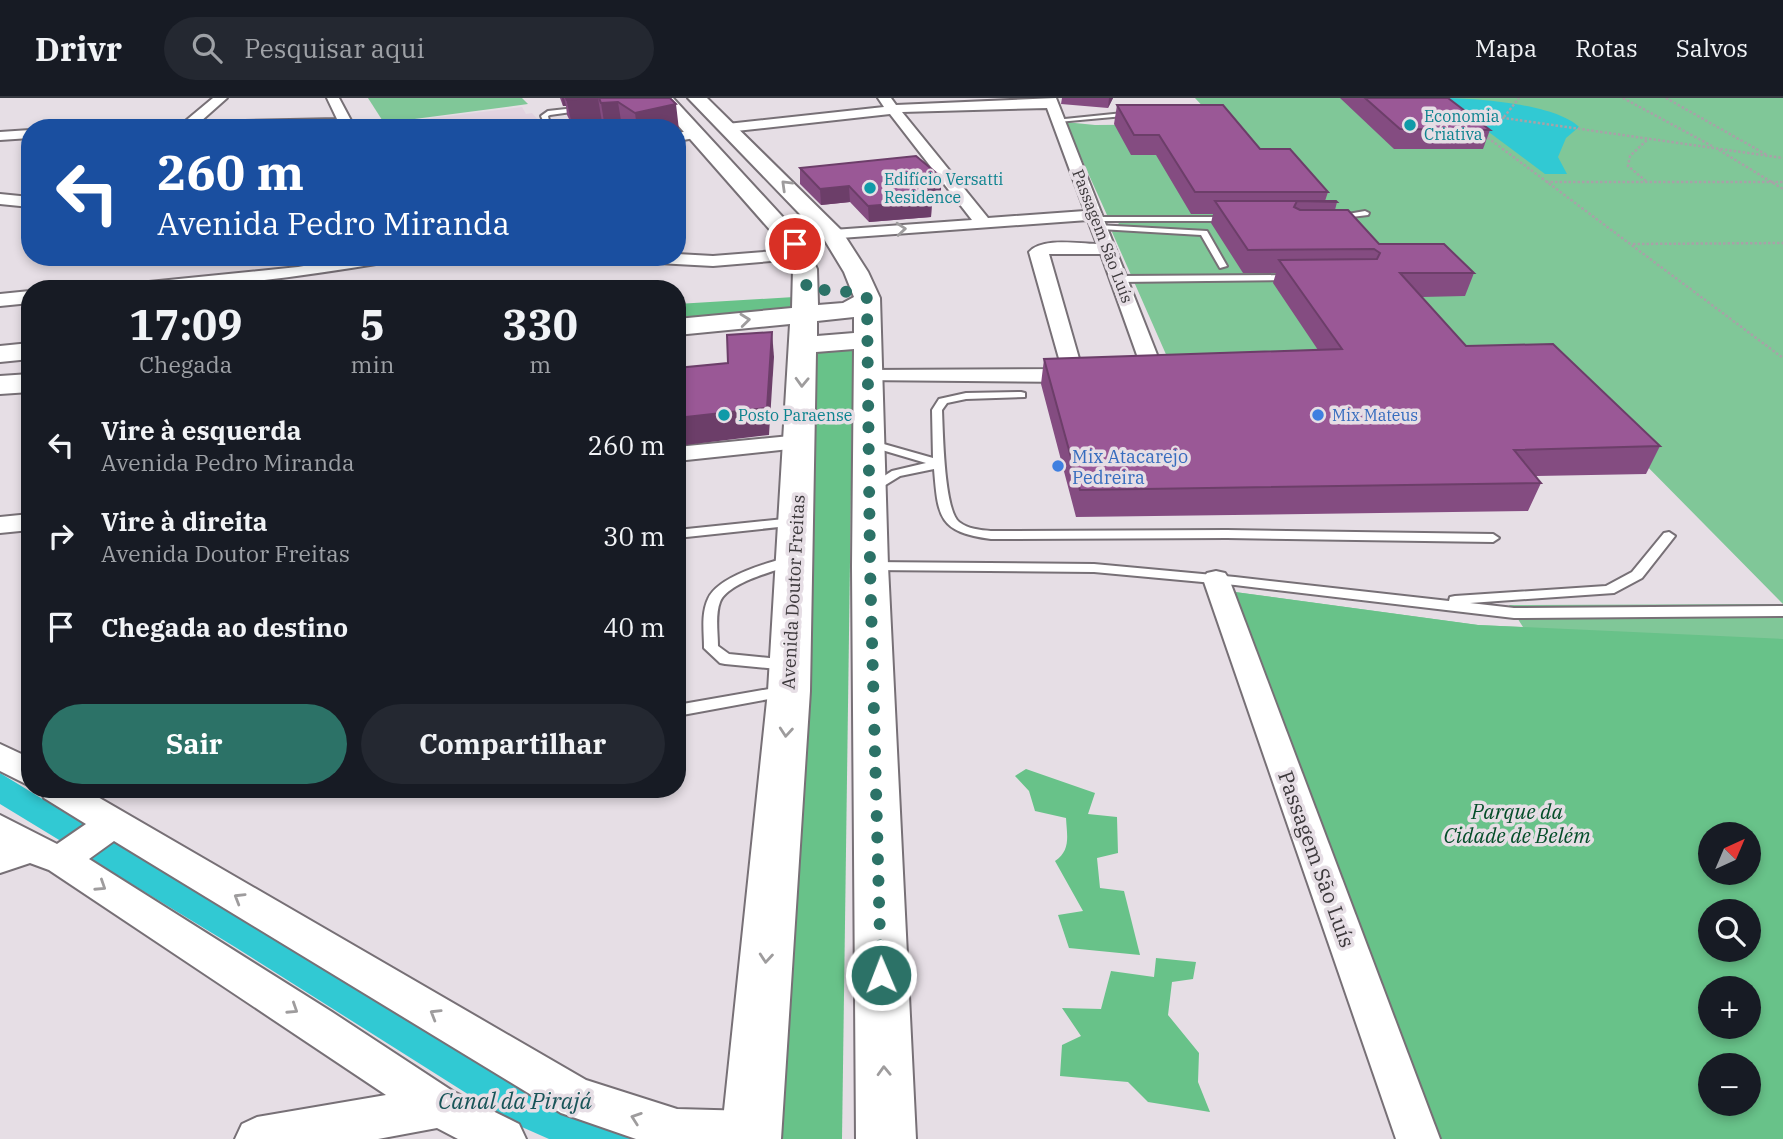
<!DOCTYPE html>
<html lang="pt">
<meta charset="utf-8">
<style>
body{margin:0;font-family:"IBM Plex Serif",serif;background:#242831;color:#f1f3f6;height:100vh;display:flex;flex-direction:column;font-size:26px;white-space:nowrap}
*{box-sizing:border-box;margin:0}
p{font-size:23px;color:#9ea1a6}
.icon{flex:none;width:38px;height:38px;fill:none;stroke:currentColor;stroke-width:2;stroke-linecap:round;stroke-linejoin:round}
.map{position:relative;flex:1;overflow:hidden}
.panel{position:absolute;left:21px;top:182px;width:665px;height:518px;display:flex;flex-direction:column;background:#171b24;border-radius:28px;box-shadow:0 4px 10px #0003}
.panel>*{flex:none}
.top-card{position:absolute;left:21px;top:21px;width:665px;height:147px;border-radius:28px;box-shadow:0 4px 10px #0003;background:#1a4fa0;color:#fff;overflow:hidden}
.needle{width:46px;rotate:44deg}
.controls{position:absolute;left:1698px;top:724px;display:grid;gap:14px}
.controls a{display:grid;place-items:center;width:63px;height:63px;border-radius:50%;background:#171b24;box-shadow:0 4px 10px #0003;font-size:35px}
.pin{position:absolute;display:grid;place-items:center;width:60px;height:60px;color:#fff;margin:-30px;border:4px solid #fff;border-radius:50%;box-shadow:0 2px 7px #0007}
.me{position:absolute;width:77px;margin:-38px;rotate:359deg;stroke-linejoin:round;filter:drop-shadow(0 0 5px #0008)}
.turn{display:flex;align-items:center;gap:24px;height:147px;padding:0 21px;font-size:32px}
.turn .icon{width:91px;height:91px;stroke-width:2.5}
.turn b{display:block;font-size:49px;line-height:60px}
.eta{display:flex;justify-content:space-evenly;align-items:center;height:119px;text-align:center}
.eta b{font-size:42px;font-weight:700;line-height:49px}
.cta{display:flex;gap:14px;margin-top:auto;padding:14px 21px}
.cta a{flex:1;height:80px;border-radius:42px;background:#2c7267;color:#fff;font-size:28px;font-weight:700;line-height:80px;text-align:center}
.cta a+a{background:#242831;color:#f1f3f6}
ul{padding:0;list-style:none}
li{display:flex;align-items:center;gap:21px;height:91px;padding:0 21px}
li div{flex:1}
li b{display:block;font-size:26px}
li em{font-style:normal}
header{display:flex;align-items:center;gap:42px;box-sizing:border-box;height:98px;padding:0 35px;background:#171b24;border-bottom:2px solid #363941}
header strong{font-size:33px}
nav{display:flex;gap:38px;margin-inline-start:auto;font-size:24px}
.search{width:490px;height:63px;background:#242831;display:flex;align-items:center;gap:18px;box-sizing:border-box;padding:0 24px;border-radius:38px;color:#9ea1a6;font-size:26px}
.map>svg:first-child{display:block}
.built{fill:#e2d3e0}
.green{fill:#80c798;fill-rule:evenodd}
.forest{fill:#68c289;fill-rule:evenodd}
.water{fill:#31c9d3}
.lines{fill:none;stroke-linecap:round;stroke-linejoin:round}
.service-casing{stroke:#777076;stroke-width:4}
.minor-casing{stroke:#777076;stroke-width:4}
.secondary-casing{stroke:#777076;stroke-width:4}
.path{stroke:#a8a2a7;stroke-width:2.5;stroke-dasharray:2.5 2;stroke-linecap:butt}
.service{fill:#fff;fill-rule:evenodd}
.minor{fill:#fff;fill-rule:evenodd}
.secondary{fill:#fff;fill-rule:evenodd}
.wall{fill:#844c81}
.shaded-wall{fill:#6c3e69}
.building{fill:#9a5896;stroke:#6c3e69;stroke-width:2}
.oneway{stroke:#9e9c9d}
.route{stroke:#2c7267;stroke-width:12;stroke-dasharray:0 21.6}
.culture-dot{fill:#0f9aa8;stroke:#e6dee5;stroke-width:2.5}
.shop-dot{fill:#3f7fe0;stroke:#e6dee5;stroke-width:2.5}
.labels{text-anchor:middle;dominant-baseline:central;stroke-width:7;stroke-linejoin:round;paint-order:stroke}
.far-culture-label{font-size:16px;fill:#0d838f;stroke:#e6dee5;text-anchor:start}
.far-street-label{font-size:16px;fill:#3c383b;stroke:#e6dee5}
.far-shop-label{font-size:16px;fill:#366cbe;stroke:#e6dee5;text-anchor:start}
.shop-label{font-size:18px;fill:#366cbe;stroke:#e6dee5;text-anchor:start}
.street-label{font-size:18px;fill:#3c383b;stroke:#e6dee5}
.near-park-label{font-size:21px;font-style:italic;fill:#044d29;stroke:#e6dee5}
.near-street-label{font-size:21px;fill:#3c383b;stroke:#e6dee5}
.near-water-label{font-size:23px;font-style:italic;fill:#185458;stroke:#e6dee5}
</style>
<header>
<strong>Drivr</strong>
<div class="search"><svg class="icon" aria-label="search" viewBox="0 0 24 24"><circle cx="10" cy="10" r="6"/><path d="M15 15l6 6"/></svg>Pesquisar aqui</div>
<nav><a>Mapa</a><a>Rotas</a><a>Salvos</a></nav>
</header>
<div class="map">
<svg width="1783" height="1041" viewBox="0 0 1783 1041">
<rect width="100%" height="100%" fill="#e6dee5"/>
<polygon class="built" points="522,9 526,16 532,15 541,25 512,30 401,30 400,24"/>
<g class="green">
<polygon points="368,0 522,0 528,6 384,25"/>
<path d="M1195,0h588v1041h-347l-216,-549 258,35 45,2 -14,-22 274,-1 -229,-232 -378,5 -64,-145 7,-9 -3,-8h-9l-42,-93 30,3 124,-1zM1710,737h38v38h-38zM1710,814h38v38h-38zM1710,891h38v38h-38zM1710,968h38v38h-38z"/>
</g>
<g class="forest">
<polygon points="794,199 793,213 677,222 677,206"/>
<polygon points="853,247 842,1041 766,1041 809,249"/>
<path d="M1220,492l258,35 305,14v500h-347zM1710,737h38v38h-38zM1710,814h38v38h-38zM1710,891h38v38h-38zM1710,968h38v38h-38z"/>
<path d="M1026,671l69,24 -7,21 29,3 1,36 -21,5 3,30 24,3 16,64 -71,-7 -11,-33 25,-4 -28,-50c16,-11 12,-25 11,-43l-31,-7 -6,-20 -14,-15z"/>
<polygon points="1156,860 1196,864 1193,881 1172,884 1168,917 1199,955 1198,984 1210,1014 1148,1004 1128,984 1060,978 1062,947 1081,938 1062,910 1101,911 1111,873 1154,879"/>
</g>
<g class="water">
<path d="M1443,0c32,0 113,6 136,29l-13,11 -8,19 9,17h-22z"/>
<polygon points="0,675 85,727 641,1041 549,1041 515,1026 235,849 0,706"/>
</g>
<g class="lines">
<defs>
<g id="service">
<polygon points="584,9 586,12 550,17 548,18 550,27 526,30 544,25 541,18 548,13"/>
<polygon points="1133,14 1135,17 1058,24 1055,22"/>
<polygon points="1365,113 1369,115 1368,117 1335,121 1331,119"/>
<polygon points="1097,119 1231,119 1235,121 1231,123 1094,123 1093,121"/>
<polygon points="1097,127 1207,133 1227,168 1220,170 1201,137 1100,131 1096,129"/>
<polygon points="1292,177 1296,180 1295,182 1120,184 1116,181 1120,178"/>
<path d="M1021,294l4,1v4l-59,2 -19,4 -5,7c1,22 2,100 17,112 9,7 21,8 32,9l236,-1 266,4 6,4 -6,4 -266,-4 -236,1c-52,-7 -53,-21 -57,-70l-34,7 -26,16 -4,1 -6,-4 28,-18 34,-8 -61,-18v-4h8l60,17 -1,-48 7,-11 27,-6z"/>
<polygon points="794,420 798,421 800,424 798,427 677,440 677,432"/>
<polygon points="1669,434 1675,438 1642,480 1614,495 1470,505 1514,510 1783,508 1783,518 1514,520 1235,487 1094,474 870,472 863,468 870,464 1094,466 1235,479 1449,503 1450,499 1455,498 1606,488 1632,474 1664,435"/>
<path d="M793,458l5,1 2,3 -2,3c-20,7 -70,19 -78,39 -5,13 -2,30 -2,44l11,8 60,6 5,1 2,4 -2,4 -5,1 -64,-6 -5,-1 -16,-15c0,-16 -3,-34 4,-49 10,-23 62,-37 85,-43z"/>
<polygon points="786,588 791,589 794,593 791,597 677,618 677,607"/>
</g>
<g id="minor">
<polygon points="213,0 227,0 200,24 337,21 327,0 339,0 355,30 110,30 117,26 183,25"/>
<path d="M878,0h13l5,7 160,-7 109,277 -3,4h-30l-3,-4 3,-4 10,-2 -41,-115h-52l33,115 9,6 -3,4 -14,3 -213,-2 -3,-4 3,-4 7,-2 194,-1 -33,-117c14,-15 49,-8 68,-8l-9,-24 -261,19 -2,-4 8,-5 139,-10 -82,-106 -163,18 -7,-4 7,-4 157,-17zM1047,10l38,103 -97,7 -86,-106z"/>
<polygon points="30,32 30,40 0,42 0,34"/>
<polygon points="696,32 701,33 701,39 677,43 677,35"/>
<polygon points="0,96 30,99 30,109 0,106"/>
<polygon points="801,151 810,156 807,160 713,168 639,164 631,159 677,159 677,156 713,158"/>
<path d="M355,159h41l-8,5c-89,15 -177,27 -268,27l9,-5 169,-17z"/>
<polygon points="30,193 30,205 0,208 0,196"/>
<polygon points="800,337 808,339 811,344 808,349 677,363 677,349"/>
<polygon points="30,416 30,432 0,435 0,419"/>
<polygon points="1216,473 1225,475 1229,481 1440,1041 1396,1041 1203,481 1207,475"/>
<polygon points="0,646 30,660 30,688 0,673"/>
<polygon points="40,691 84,691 586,982 677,1011 751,1013 766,1020 773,1035 770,1041 636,1041 561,1015 114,743 89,761 332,914 454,994 519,1026 526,1041 458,1041 437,1030 378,1041 235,1041 242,1026 257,1019 386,997 49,772 30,765 0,775 0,717 57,746 86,726 44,700"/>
</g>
<g id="secondary">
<path d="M654,0h19l130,141 14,30 1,36 25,-2 11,-6 -10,-25 -20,-33 -136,-141h19l134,132 27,42 12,26 8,268 28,573h-60l-4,-573 2,-217 -38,3 -6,339 -29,448h-60l47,-448 22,-367 -113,11v-16l115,-11 1,-39 -8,-22zM854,219v16l-37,3v-15z"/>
<polygon points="30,245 30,261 0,264 0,248"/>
<polygon points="30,276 30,294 0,296 0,278"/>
</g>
</defs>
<use href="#service" class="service-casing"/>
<use href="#minor" class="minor-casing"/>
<use href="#secondary" class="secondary-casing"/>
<g class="path">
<polyline points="1623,0 1712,48"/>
<polyline points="1666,0 1767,57"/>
<polyline points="1462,14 1783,60"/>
<polyline points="1504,19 1519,0"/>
<polyline points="1484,37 1783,260"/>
<polyline points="1719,52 1783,91"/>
<polyline points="1646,83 1628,68 1630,58 1648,41"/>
<polyline points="1546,84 1783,84"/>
<polyline points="1633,146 1783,145"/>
</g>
<use href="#service" class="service"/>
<use href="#minor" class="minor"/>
<use href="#secondary" class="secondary"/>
</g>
<g class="wall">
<polygon points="560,0 670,0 679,32 677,32 677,30 605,30 602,24 572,27 567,17 566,8 563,8"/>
<polygon points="1062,0 1113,0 1108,10 1061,6"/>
<polygon points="1340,0 1448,0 1490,32 1483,51 1394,51"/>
<polygon points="1117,7 1260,51 1328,94 1325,103 1337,104 1335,112 1379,146 1474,175 1465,198 1422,199 1466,248 1660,348 1646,376 1536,378 1541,385 1528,413 1076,419 1041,286 1044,261 1318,252 1273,185 1276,175 1243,175 1211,125 1213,116 1191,116 1156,57 1131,57 1114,26"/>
<polygon points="800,70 941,94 927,96 932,103 931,119 869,124 850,104 821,107 800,86"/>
</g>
<g class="shaded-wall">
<polygon points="562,0 564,0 566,8 563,8"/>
<polygon points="566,0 598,0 602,24 572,27"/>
<polygon points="1109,0 1113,0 1108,10"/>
<polygon points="618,4 622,29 605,30 601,5"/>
<polygon points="676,6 679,32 677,32 677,30 637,30 635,15"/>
<polygon points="941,79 941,94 916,97 916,81"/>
<polygon points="849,88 850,104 821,107 820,91"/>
<polygon points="932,103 931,119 869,124 868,108"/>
<polygon points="772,234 774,259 769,337 677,348 677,320"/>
</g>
<g class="building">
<polygon points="566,0 587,0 567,2"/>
<polygon points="599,0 670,0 676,6 635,15 618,4 601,5"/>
<polygon points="1365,0 1448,0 1490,32 1400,31"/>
<polygon points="1117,7 1223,7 1260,51 1290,51 1328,94 1195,94 1159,37 1134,37"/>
<polygon points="481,25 484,30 453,30"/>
<polygon points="916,58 941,79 916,81 932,103 868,108 849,88 820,91 800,70"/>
<polygon points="1215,103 1336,103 1337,104 1297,103 1294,109 1300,112 1348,112 1379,146 1444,146 1474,175 1400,175 1466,248 1553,246 1660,348 1514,352 1541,385 1080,392 1044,261 1342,251 1279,162 1377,161 1380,155 1374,151 1248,152"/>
<polygon points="772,234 767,310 677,320 677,270 728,265 727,237"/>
</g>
<defs><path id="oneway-chevron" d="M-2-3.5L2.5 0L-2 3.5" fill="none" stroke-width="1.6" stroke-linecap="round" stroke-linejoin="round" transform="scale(1.75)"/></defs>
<g class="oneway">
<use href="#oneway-chevron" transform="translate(786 87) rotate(-136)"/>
<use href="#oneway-chevron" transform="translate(901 131) rotate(-5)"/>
<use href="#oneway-chevron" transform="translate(745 222) rotate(-6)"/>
<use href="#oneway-chevron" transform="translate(802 284) rotate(92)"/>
<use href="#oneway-chevron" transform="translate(786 634) rotate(95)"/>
<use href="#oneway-chevron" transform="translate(101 788) rotate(33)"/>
<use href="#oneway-chevron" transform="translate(239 800) rotate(-149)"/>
<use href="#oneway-chevron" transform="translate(766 860) rotate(95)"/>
<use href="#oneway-chevron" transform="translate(293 911) rotate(33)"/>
<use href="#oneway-chevron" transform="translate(435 916) rotate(-149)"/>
<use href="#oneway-chevron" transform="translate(884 973) rotate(-92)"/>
<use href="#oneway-chevron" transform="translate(636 1020) rotate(-161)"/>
</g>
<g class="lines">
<polyline class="route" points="795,146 801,156 807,191 844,193 867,200 867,203 870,468 881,877"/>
</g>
<g class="culture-dot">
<circle cx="1410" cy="27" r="7"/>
<circle cx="870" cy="90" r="7"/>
<circle cx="724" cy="317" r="7"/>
</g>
<g class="shop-dot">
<circle cx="1318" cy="317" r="7"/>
<circle cx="1058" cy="368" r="7"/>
</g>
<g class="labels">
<g class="far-culture-label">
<text x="1424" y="18">Economia<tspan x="1424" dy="18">Criativa</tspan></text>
<text x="884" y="81">Edifício Versatti<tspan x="884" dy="18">Residence</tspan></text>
<text x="738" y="317">Posto Paraense</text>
</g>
<g class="far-street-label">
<text transform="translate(1103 138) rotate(69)">Passagem São Luís</text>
</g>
<g class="far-shop-label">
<text x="1332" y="317">Mix Mateus</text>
</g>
<g class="shop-label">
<text x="1072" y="358">Mix Atacarejo<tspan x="1072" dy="21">Pedreira</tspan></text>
</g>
<g class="street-label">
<text transform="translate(793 494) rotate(-87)">Avenida Doutor Freitas</text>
</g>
<g class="near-park-label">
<text x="1517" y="713">Parque da<tspan x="1517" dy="24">Cidade de Belém</tspan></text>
</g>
<g class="near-street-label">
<text transform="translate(1317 761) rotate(70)">Passagem São Luís</text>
</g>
<g class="near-water-label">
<text x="515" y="1002">Canal da Pirajá</text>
</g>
</g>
</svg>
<div class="controls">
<a><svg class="needle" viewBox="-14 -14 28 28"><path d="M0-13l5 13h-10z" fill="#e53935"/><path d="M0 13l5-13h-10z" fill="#9ea1a6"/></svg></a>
<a><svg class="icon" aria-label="search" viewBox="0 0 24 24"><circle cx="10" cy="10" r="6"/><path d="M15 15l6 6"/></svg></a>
<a>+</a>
<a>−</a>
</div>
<div class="pin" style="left:795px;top:146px;background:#d93025"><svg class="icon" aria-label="arrive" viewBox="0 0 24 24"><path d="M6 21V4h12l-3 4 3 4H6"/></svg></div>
<svg class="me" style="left:881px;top:877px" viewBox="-20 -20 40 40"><circle r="17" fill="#2c7267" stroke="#fff" stroke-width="3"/><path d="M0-11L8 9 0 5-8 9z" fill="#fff"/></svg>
<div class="top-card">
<div class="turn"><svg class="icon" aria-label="left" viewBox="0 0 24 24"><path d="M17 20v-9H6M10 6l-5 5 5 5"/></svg><div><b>260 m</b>Avenida Pedro Miranda</div></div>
</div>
<section class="panel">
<div class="eta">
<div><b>17:09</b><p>Chegada</p></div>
<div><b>5</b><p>min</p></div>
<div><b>330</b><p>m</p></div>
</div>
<ul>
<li><svg class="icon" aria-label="left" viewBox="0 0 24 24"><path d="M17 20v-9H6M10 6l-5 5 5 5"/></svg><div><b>Vire à esquerda</b><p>Avenida Pedro Miranda</p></div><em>260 m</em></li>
<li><svg class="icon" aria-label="right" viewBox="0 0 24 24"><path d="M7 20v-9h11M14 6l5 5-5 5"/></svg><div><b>Vire à direita</b><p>Avenida Doutor Freitas</p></div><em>30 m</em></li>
<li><svg class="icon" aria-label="arrive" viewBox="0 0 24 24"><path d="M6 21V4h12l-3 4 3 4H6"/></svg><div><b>Chegada ao destino</b></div><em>40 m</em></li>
</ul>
<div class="cta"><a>Sair</a><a>Compartilhar</a></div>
</section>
</div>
